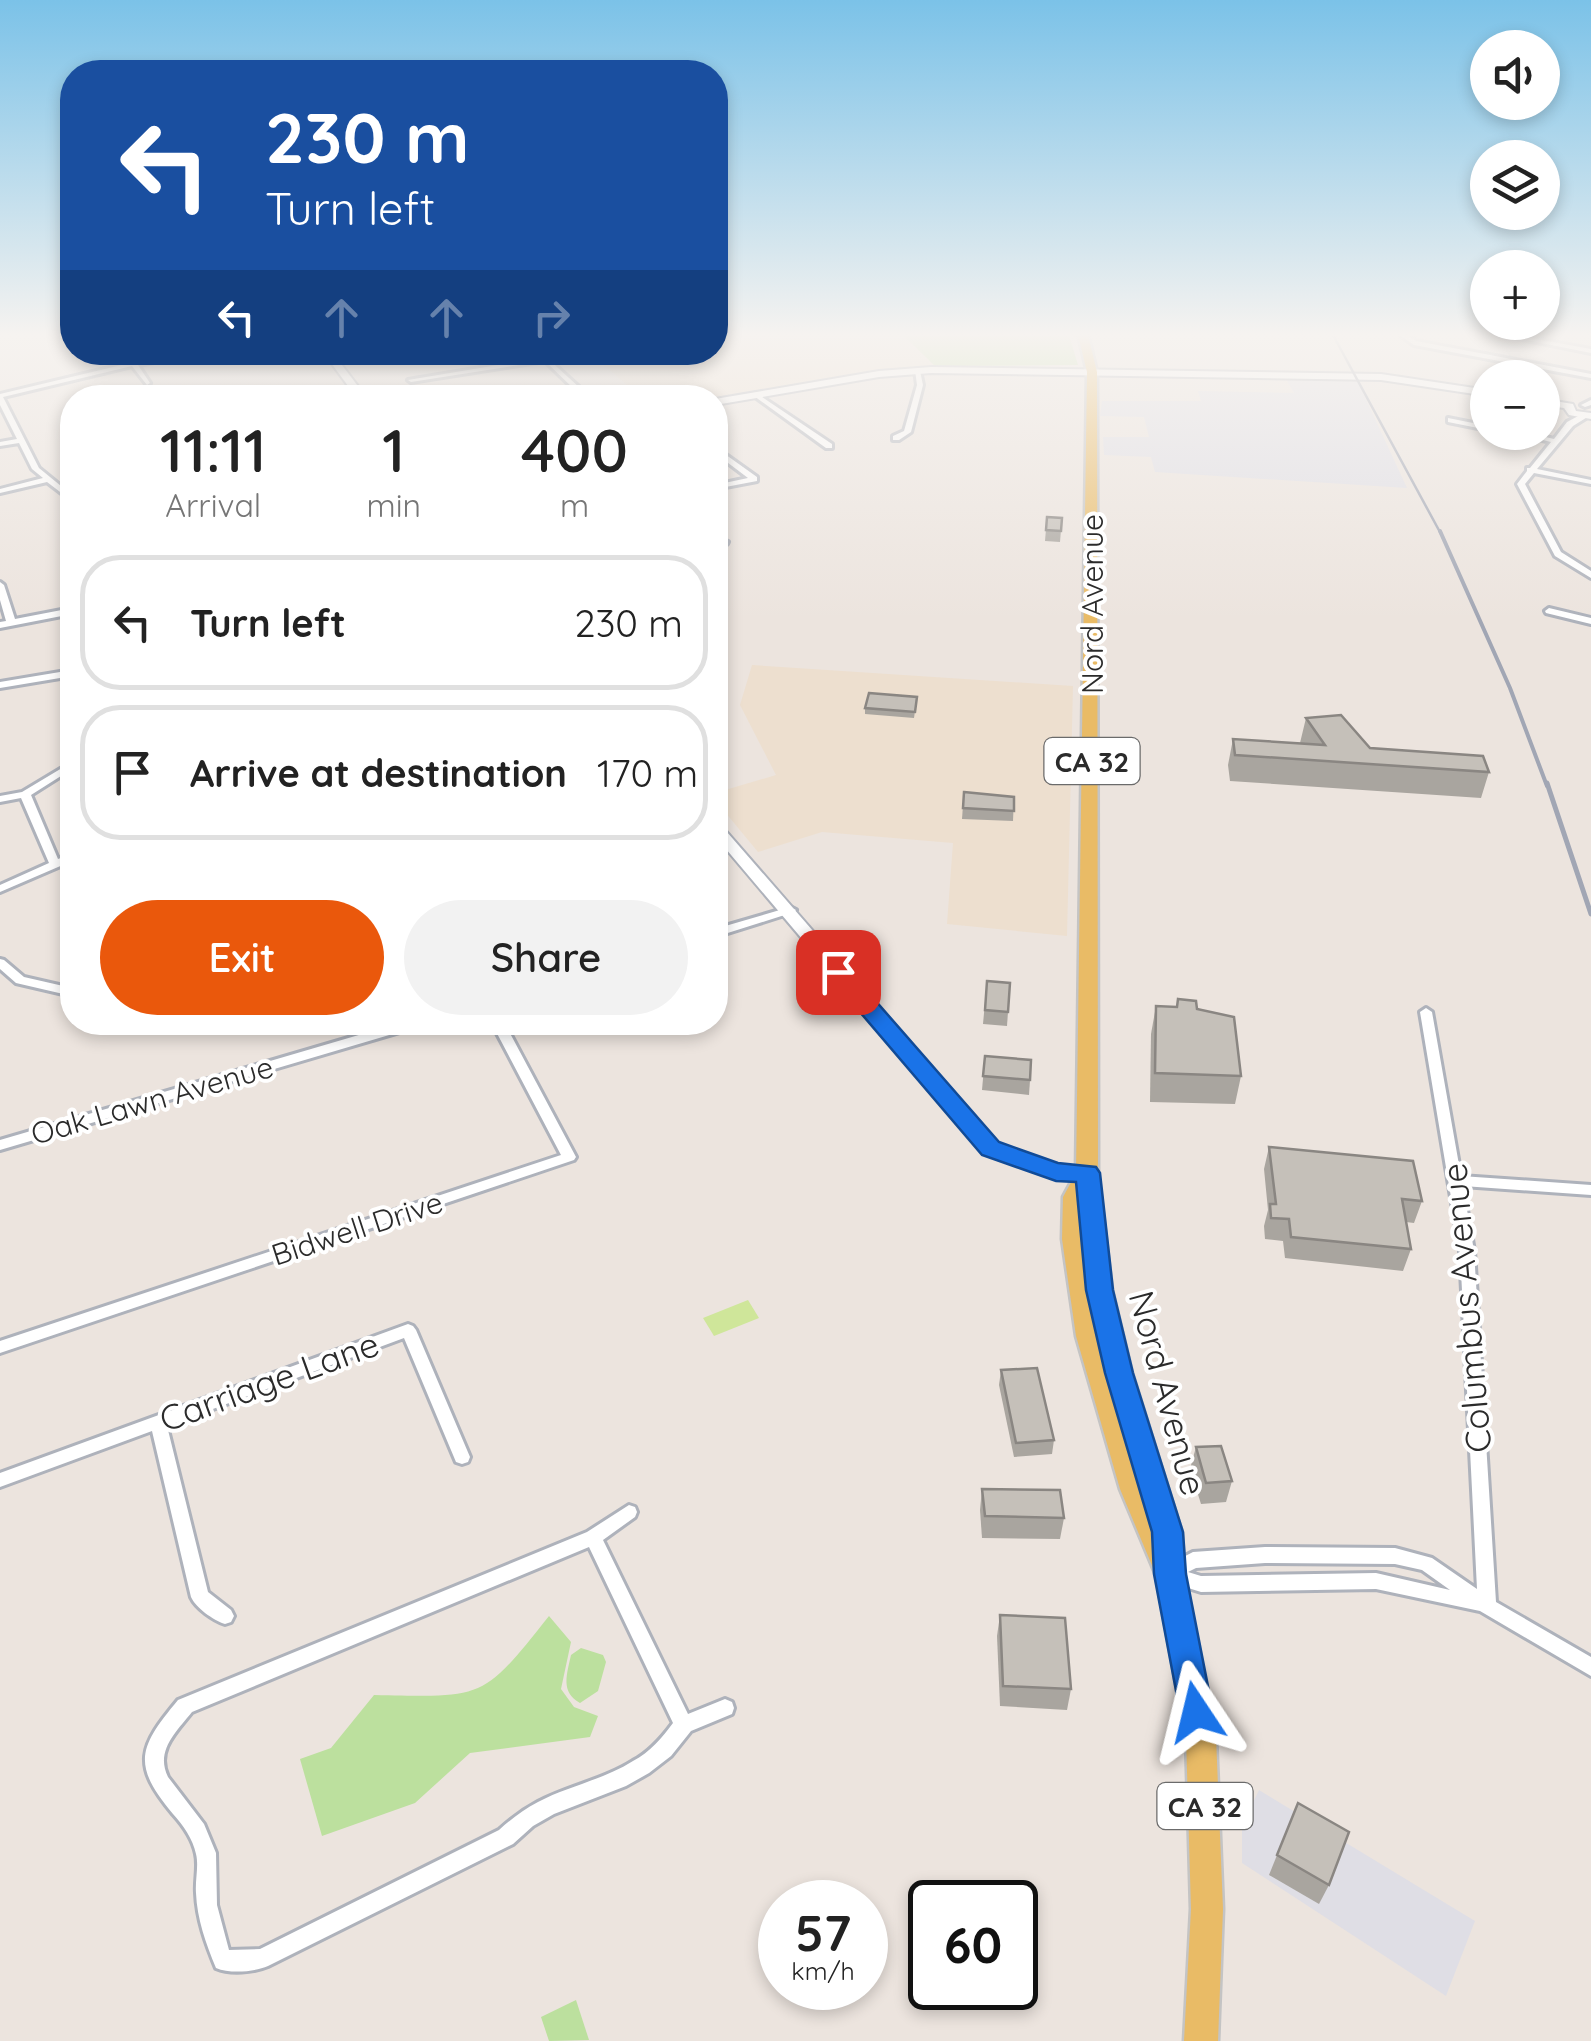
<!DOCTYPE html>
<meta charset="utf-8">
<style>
body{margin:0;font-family:Quicksand,sans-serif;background:#f2f2f2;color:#222;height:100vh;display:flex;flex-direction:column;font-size:38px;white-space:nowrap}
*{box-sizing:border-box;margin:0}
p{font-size:32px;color:#767676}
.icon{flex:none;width:55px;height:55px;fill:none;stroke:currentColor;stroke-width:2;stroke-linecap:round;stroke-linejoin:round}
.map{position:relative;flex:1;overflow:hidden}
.sheet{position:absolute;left:60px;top:385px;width:668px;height:650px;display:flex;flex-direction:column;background:#fff;border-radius:40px;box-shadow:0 5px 15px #0003}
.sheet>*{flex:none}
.guide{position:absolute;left:60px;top:60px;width:668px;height:305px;border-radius:40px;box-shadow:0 5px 15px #0003;background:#1a4fa0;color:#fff;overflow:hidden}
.tools{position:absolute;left:1470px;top:30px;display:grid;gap:20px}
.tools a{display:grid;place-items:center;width:90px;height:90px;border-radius:50%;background:#fff;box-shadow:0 5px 15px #0003;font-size:50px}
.speed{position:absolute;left:758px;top:1880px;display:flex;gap:20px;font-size:50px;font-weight:700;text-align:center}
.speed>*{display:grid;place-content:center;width:130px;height:130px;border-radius:50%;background:#fff;box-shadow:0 5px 15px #0003;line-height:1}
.speed small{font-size:25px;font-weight:400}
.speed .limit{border:5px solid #111;border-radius:15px;background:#fff;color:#111}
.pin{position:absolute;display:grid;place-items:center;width:85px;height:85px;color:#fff;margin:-42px;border-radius:20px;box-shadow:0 5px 15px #0006}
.me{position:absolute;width:110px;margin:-55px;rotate:350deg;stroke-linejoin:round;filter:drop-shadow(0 0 8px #0008)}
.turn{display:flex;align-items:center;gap:35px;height:210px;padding:0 40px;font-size:45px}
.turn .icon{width:130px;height:130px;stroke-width:2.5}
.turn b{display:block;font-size:70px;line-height:85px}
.lanes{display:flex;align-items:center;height:95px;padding:0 40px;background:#0003;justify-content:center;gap:50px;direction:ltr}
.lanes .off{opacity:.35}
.eta{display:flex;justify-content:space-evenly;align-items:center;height:170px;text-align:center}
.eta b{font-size:60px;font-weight:600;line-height:70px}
.cta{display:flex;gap:20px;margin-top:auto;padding:20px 40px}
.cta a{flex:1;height:115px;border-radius:60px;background:#ea580c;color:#fff;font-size:40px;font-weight:600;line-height:115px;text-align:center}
.cta a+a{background:#f2f2f2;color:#222}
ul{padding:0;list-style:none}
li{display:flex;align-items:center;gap:30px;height:135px;margin:0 20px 15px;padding:0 20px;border:5px solid #e0e0e0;border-radius:40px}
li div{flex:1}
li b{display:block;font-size:38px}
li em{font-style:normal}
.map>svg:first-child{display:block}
.industrial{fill:#dfdee5}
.education{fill:#eddfcf}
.green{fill:#bce09e}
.pitch{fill:#cfe69a}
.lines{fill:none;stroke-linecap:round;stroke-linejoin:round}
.street-casing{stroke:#aeb2bb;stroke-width:6}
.secondary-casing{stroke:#aeb2bb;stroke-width:4}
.primary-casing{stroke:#c4c4c4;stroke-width:5}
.street{fill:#fff;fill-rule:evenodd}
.secondary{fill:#fff;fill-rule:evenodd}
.primary{fill:#e9bb66;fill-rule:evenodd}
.rail-far2{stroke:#a1a6b4;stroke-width:2.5}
.rail-far1{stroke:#a1a6b4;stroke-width:4}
.rail{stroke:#a1a6b4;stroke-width:5}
.wall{fill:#a9a59f}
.building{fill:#c5c0b9;stroke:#8a8682;stroke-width:2.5}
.route{fill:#1a73e8;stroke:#114b97;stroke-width:2.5}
.labels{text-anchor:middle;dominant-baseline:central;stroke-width:8;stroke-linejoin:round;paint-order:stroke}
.shield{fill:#fff;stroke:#6b6b6b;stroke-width:2.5}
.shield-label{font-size:28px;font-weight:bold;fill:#2b2b2b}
.street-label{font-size:30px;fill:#2b2b2b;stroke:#fff}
.near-street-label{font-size:35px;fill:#2b2b2b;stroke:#fff}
</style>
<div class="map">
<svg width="1591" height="2041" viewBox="0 0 1591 2041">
<rect width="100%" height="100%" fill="#ece4de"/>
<g class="industrial">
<polygon points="1286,379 1357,380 1407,488 1155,472 1151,457 1104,455 1103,437 1149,437 1144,417 1100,416 1102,401 1201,401 1198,391 1294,393"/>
<polygon points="1259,1790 1475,1921 1446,1996 1242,1863 1242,1825"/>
</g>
<g class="education">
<polygon points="715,335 903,335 935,366 869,372 715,398 642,398 590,353 715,352"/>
<polygon points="752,665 1073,686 1067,936 947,924 953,843 822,832 758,852 715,800 715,793 776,775 740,705"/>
</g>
<g class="green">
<polygon points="903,335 1069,335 1078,365 935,366"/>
<path d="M549,1616l22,26 -10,47 13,18 24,9 -8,21 -120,16 -55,50 -93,33 -22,-77 31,-11 43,-53c109,2 107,7 175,-79z"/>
<path d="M581,1648l22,7 3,7 -8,29 -18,12c-20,-11 -13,-29 -9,-48z"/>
<polygon points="576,2000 589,2040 549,2041 541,2017"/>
</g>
<polygon class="pitch" points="748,1300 759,1318 714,1336 703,1318"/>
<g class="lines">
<defs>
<g id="street">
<polygon points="1400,335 1407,335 1416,341 1591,374 1591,378 1414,345"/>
<polygon points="1502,335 1514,335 1591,349 1591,353"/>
<polygon points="191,352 209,352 138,365 150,383 147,385 132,366 3,397 39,468 72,495 72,501 47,482 0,493 0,489 43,478 32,469 19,443 0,446 0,442 17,439 0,405 0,394 134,362"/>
<polygon points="546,357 591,398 583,398 578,392 550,398 532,398 574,389 545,361 411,382 408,380"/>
<polygon points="915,370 920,371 923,385 911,432 899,440 893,440 893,436 904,431 917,385"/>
<polygon points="756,393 832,444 832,448 826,448 754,396 754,394"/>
<polygon points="1591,400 1591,405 1585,407 1581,405"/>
<polygon points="1582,414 1589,416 1573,426 1537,469 1591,480 1591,484 1534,473 1525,484 1561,552 1591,571 1591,578 1555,556 1517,484 1527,471 1527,468 1530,468 1551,442 1509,432 1525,432 1554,439 1567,422"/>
<polygon points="1448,418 1488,426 1488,430 1448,422"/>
<polygon points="715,447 757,477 757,481 715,489 715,485 748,478 715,453"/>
<polygon points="724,540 728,542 727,544 715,546 715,542"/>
<polygon points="0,582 4,585 15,619 72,608 72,614 0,628 0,622 6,621 0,600"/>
<polygon points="1549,608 1591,618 1591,624 1546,613 1545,611"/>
<polygon points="72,670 72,676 0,688 0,682"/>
<polygon points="72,762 72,769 31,795 58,859 72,854 72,861 0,892 0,885 49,863 21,798 0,802 0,796 22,792"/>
<polygon points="790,907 796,910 794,912 715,937 715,929"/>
<polygon points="0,959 4,960 24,977 72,988 72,996 16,983 0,969"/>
<path d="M1426,1008l6,4 29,164 130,9v10l-128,-9 11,65 22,351 95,55v19l-111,-65 -104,-22 -175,3 -35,-11 -3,-6 3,-9 27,-14 72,-5 130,1 37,10 45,31 -17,-338 -40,-239zM1265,1563l130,1 27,6 28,20 -74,-17 -175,3 -13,-4 8,-4z"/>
<polygon points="403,1022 425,1022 423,1025 0,1150 0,1140"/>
<polygon points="491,1022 504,1022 576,1157 574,1160 0,1353 0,1341 561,1155"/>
<path d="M408,1324l5,2 3,4 54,127 -2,5 -6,2 -6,-2 -52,-124 -237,88 41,166 23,18 3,6 -3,6 -6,2c-12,-4 -29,-16 -34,-27l-39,-166 -152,56v-14z"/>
<path d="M629,1505l6,2 2,5 -2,5 -32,23 85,174 37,-15 7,3 2,6 -2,6 -41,17 -20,25 -22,17 -23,13 -72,28 -21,12 -20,18 -245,122c-14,6 -38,8 -52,2 -10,-24 -19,-49 -20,-75 -1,-13 3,-27 0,-39 -3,-15 -13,-29 -23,-40 -42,-50 -34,-67 5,-114l409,-168zM589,1547l84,176c-11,15 -23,29 -40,38 -30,19 -65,25 -95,41 -15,8 -27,17 -39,28l-239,119 -31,1 -12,-45 -1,-52 -12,-29 -36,-47c-13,-26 8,-45 24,-65z"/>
</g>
<g id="secondary">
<polygon points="323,352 332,352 367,398 357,398"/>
<polygon points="931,367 1381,374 1488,390 1488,396 1381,380 931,373 879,377 715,405 715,399 879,371"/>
<polygon points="1542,399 1573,404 1576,411 1591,413 1591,419 1569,415 1564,408 1542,405"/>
<polygon points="715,822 720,824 998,1144 1057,1165 1094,1168 1097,1173 1094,1178 1056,1179 984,1154 715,836"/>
</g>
<polygon id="primary" points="1078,335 1088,335 1097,372 1098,1173 1112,1290 1132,1373 1182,1533 1184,1574 1216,1737 1223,1909 1218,2041 1184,2041 1191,1909 1186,1737 1156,1575 1120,1489 1076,1336 1062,1239 1063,1197 1076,1173 1087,372"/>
</defs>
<use href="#street" class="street-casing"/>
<use href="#secondary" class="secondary-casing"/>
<use href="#primary" class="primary-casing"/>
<use href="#street" class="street"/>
<use href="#secondary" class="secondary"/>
<use href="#primary" class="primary"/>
<polyline class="rail-far2" points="1333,335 1441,534"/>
<polyline class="rail-far1" points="1440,531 1510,688 1547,786"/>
<polyline class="rail" points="1547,783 1591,914"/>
</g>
<g class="wall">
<polygon points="1047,517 1062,518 1060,542 1045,541"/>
<polygon points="917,697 914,718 865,714 865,708"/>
<polygon points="1306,718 1370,748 1489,772 1481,798 1230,781 1228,765 1233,739 1300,743"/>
<polygon points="964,792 1014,797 1013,821 962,819"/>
<polygon points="987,981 1008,1012 1007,1026 983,1024"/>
<polygon points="1156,1006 1197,1009 1241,1076 1235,1104 1150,1102 1151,1034"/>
<polygon points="985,1056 1030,1080 1029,1095 982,1090"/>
<polygon points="1269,1147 1422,1201 1414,1223 1406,1222 1411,1249 1403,1271 1285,1258 1283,1241 1265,1239 1264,1226 1268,1210 1264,1169"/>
<polygon points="1001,1370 1054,1440 1052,1454 1014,1457 999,1385"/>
<polygon points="1196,1447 1232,1481 1226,1502 1201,1504 1190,1469"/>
<polygon points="982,1489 1064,1518 1060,1539 982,1538 980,1510"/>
<polygon points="1000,1615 1071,1689 1067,1710 1000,1706 997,1636"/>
<polygon points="1298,1803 1329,1885 1319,1904 1269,1875"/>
</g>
<g class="building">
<polygon points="1047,517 1062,518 1061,531 1046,530"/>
<polygon points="869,693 917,697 915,712 865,708"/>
<polygon points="1341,715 1370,748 1483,756 1489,772 1235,755 1233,739 1325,745 1306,718"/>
<polygon points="964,792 1014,797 1014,811 963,808"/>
<polygon points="987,981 1010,983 1008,1012 985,1010"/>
<polygon points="1178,999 1196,1001 1197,1009 1234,1017 1241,1076 1155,1073 1156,1006 1177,1007"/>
<polygon points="985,1056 1031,1060 1030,1080 983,1076"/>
<polygon points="1269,1147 1413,1161 1422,1201 1402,1199 1411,1249 1291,1237 1289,1219 1271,1218 1270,1204 1276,1204"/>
<polygon points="1037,1368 1054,1440 1016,1443 1001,1370"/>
<polygon points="1221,1446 1232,1481 1206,1483 1196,1447"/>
<polygon points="982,1489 1060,1490 1064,1518 985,1516"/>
<polygon points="1000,1615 1065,1618 1071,1689 1003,1686"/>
<polygon points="1298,1803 1349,1832 1329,1885 1277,1855"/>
</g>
<linearGradient id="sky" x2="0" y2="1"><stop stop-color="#7bc2e8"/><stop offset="0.54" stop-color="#f6f3f0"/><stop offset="1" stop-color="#f6f3f0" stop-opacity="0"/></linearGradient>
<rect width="1591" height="620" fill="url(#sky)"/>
<polygon class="route" points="838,965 846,967 999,1142 1058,1163 1096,1167 1100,1173 1113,1290 1133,1373 1183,1532 1186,1574 1213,1712 1209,1724 1196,1728 1184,1724 1180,1712 1154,1574 1152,1532 1105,1373 1086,1290 1076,1182 1056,1181 982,1155 830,977 830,967"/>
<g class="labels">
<g class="shield">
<rect x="1044.5" y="738" width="95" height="46" rx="8"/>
<rect x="1157.5" y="1783" width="95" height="46" rx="8"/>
</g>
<g class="shield-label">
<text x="1092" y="761">CA 32</text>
<text x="1205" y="1806">CA 32</text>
</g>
<g class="street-label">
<text transform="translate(1092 604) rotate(-90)">Nord Avenue</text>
<text transform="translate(152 1100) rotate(-16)">Oak Lawn Avenue</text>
<text transform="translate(357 1228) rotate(-18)">Bidwell Drive</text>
</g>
<g class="near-street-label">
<text transform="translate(1466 1308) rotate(-95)">Columbus Avenue</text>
<text transform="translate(269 1381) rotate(-20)">Carriage Lane</text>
<text transform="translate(1168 1393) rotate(75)">Nord Avenue</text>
</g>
</g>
</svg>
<div class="tools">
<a><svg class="icon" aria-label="sound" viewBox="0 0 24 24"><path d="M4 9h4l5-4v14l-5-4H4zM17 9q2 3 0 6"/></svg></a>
<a><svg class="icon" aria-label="layers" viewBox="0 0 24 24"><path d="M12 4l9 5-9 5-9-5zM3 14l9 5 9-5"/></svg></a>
<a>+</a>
<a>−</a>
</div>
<div class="speed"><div>57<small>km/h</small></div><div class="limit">60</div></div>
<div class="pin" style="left:838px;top:972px;background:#d93025"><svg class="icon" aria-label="arrive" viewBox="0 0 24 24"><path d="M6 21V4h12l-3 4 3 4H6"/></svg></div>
<svg class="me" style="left:1196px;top:1712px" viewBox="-20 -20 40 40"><path d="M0-17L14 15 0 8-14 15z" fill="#1a73e8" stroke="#fff" stroke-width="4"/></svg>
<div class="guide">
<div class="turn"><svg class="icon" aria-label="left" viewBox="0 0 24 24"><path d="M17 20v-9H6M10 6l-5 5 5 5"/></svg><div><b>230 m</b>Turn left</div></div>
<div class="lanes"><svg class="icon" aria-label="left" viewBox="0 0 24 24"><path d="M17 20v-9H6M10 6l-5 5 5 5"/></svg><svg class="icon off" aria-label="ahead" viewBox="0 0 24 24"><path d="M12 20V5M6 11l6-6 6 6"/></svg><svg class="icon off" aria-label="ahead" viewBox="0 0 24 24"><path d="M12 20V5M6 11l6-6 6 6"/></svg><svg class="icon off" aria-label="right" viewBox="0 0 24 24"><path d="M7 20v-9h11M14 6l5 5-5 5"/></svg></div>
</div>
<section class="sheet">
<div class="eta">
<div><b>11:11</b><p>Arrival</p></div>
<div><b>1</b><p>min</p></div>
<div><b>400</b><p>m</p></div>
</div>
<ul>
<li><svg class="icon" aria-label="left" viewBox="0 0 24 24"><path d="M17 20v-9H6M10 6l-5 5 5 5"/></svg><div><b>Turn left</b></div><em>230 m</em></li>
<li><svg class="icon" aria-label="arrive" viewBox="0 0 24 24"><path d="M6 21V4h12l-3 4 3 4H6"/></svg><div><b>Arrive at destination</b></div><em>170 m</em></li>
</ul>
<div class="cta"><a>Exit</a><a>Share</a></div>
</section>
</div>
